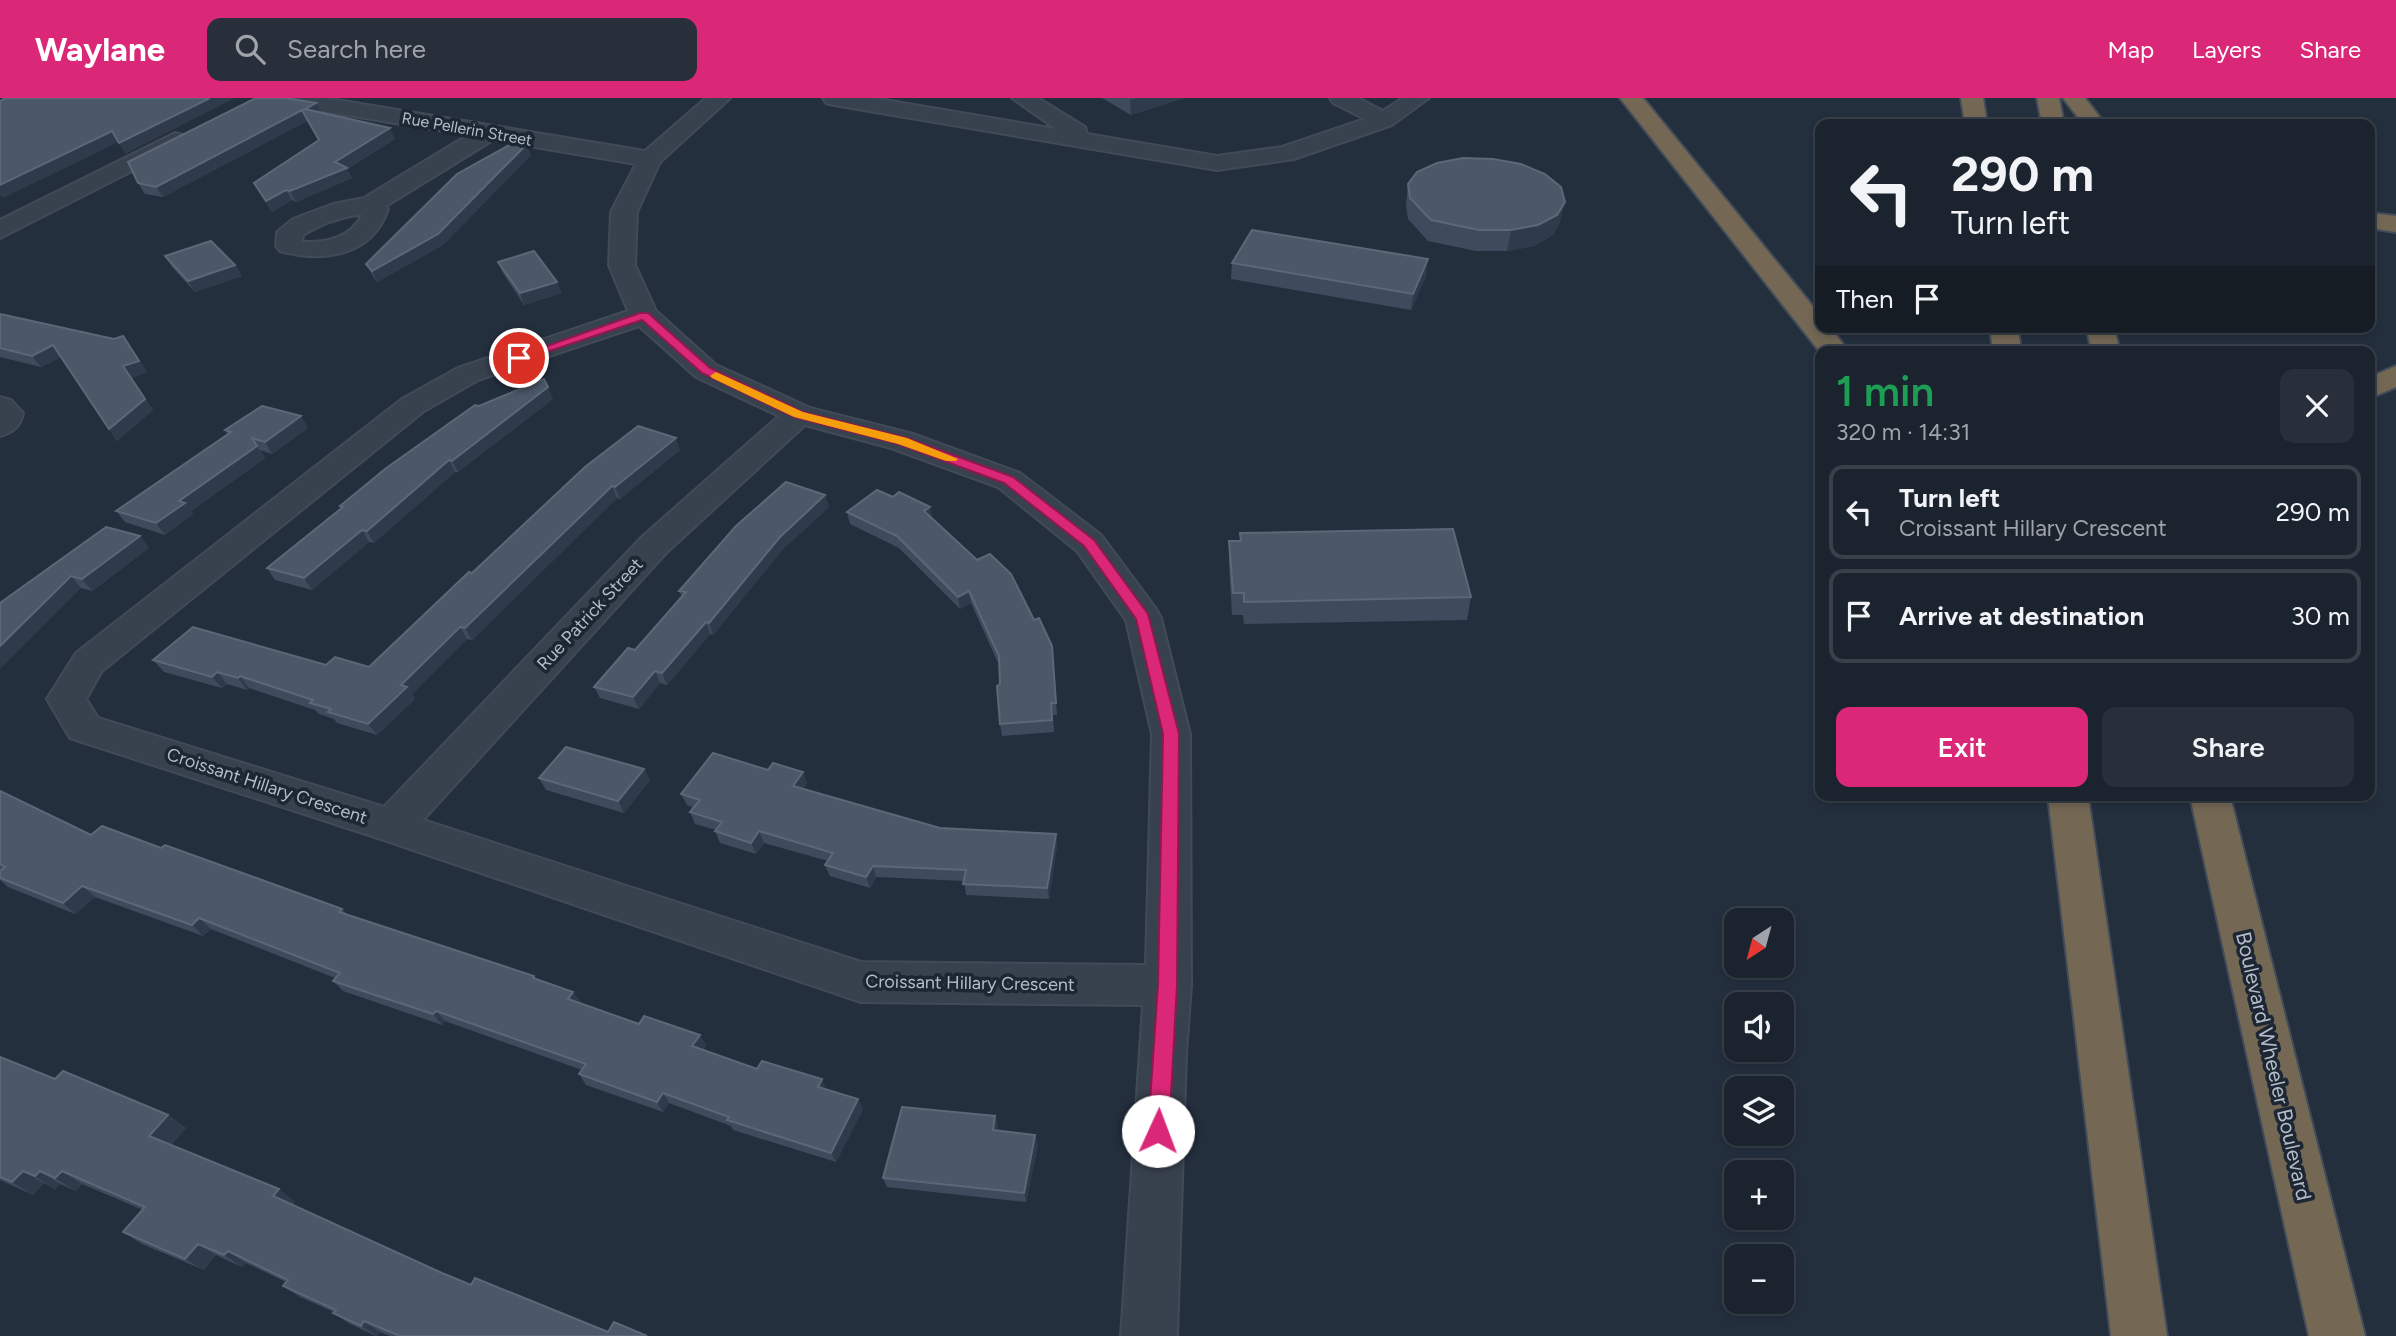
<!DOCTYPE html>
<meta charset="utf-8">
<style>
body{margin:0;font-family:Figtree,sans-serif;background:#282f3a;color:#f1f3f6;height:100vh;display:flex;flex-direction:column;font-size:26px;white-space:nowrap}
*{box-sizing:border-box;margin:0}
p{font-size:23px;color:#a0a4aa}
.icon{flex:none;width:38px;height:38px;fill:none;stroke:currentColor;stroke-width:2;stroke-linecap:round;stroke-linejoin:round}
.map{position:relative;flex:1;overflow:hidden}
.panel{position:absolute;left:1815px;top:248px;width:560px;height:455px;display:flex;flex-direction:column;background:#1b232e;border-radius:14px;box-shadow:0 4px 10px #0003,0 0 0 2px #39404a}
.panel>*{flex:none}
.top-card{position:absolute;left:1815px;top:21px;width:560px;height:214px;border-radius:14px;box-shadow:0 4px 10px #0003,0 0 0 2px #39404a;background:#1b232e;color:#f1f3f6;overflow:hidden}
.needle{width:46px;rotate:216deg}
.controls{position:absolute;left:1724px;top:810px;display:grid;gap:14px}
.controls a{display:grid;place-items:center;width:70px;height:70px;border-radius:14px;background:#1b232e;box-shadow:0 4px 10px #0003,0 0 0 2px #39404a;font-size:35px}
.pin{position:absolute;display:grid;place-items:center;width:60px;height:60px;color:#fff;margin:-30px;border:4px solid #fff;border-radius:50%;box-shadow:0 2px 7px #0007}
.me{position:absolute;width:77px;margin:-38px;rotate:2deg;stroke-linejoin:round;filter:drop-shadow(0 0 5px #0008)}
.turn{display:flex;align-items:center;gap:24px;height:147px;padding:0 21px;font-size:32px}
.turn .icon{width:91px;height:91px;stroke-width:2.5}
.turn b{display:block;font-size:49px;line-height:60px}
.then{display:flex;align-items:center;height:66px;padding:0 21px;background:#0003;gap:14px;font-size:26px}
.round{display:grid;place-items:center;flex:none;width:74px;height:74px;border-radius:14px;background:#282f3a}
.overview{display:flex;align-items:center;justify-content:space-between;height:119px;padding:0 21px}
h1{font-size:42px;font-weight:600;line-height:52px;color:#1e9e55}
.action{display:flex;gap:14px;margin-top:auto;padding:14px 21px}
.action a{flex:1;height:80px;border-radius:14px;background:#db2777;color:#fff;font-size:28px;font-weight:600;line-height:80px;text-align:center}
.action a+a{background:#282f3a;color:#f1f3f6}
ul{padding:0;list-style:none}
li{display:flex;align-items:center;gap:21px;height:94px;margin:0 14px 10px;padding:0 7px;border:4px solid #39404a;border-radius:14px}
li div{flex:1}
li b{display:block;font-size:26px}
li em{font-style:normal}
header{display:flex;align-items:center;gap:42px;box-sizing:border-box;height:98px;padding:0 35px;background:#db2777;color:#fff}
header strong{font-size:33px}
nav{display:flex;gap:38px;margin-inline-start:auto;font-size:24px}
.search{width:490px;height:63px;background:#282f3a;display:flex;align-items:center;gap:18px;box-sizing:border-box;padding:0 24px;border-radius:14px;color:#a0a4aa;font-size:26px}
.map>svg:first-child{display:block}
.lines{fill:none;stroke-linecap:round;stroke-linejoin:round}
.minor-casing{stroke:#414a57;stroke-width:4}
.highway-casing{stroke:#434c59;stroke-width:4}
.minor{fill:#38414e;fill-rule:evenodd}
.highway{fill:#746855;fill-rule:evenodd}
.wall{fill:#3f4b5c}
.shaded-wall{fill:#2f3b4b}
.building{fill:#4b5868;stroke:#5c6777;stroke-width:2}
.route{fill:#db2777;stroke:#8e194d;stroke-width:2}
.slow{fill:#f59e0b}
.labels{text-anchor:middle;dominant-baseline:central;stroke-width:7;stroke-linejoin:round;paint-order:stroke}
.far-street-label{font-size:16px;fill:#b4bcc9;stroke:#1d2633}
.street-label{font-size:18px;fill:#b4bcc9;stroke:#1d2633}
.near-street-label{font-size:21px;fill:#b4bcc9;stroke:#1d2633}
</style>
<header>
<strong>Waylane</strong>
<div class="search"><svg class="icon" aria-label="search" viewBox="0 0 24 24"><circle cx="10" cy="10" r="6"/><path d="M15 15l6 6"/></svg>Search here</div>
<nav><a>Map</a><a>Layers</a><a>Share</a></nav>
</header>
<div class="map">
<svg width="2396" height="1238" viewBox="0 0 2396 1238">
<rect width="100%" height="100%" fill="#242f3e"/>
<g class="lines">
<defs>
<g id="minor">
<path d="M274,0h51l320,53 61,-53h24l-70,64 -23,50 -2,53 21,46 60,54 94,43 103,26 107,39 81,62 55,74 5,9 29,116 1,251 -5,69 -9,282h-56l22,-331 -282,-3 -477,-162 -314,-102 -23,-39 29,-46 326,-254 56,-31 170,-57 -19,-46 2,-53 25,-48 -143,-24 -107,66 2,3c-16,47 -65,54 -108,42l-4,-5 1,-14 16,-13 40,-15 31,-6 104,-63 -183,-30 -8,-2zM362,116c-10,24 -37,29 -60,28l1,-7c17,-11 38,-18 59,-21zM639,228l57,51 83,39 -136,120 -259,271 -286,-89 -12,-19 16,-28 322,-260 54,-31zM805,327l86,23 107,39 79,64 49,69 26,114 -6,231 -285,-3 -438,-142 244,-268z"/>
<polygon points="823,0 873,0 1056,31 1012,0 1038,0 1085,29 1087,36 1217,58 1282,49 1365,21 1333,5 1330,0 1358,0 1383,13 1403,0 1429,0 1392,27 1294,61 1217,72 834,7 826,5"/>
<polygon points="175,35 183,37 187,42 183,47 0,140 0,122"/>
<path d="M0,299l11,3 12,13c-2,13 -11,20 -23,23z"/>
</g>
<g id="highway">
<polygon points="1620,0 1643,0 1820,217 1820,229 1830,229 1849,254 1820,254"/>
<polygon points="1961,0 1983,0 1987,26 1965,26"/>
<polygon points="2037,0 2059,0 2064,26 2042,26"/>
<polygon points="2063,0 2085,0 2105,26 2083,26"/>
<polygon points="2370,115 2396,118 2396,134 2370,130"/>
<polygon points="1990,229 2018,229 2021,254 1993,254"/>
<polygon points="2086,229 2114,229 2120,254 2092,254"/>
<polygon points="2396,268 2396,289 2370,300 2370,279"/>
<polygon points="2048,698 2088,698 2167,1238 2111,1238"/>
<polygon points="2190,698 2230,698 2365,1238 2309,1238"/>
</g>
</defs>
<use href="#minor" class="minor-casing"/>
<use href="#highway" class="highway-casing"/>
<use href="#minor" class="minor"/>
<use href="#highway" class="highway"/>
</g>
<g class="wall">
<polygon points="1102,0 1184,0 1131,17"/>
<polygon points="316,5 320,15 395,41 347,71 352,80 296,104 292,102 272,114 254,85 319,42 307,23 163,99 145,96 138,85"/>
<polygon points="531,57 443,147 377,184 372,177 366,166"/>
<polygon points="1408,86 1560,124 1553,137 1534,148 1507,153 1476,153 1428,143 1408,121 1406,107"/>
<polygon points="165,158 235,167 242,178 195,194 172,169"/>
<polygon points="498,164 562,195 524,207 503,175"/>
<polygon points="1232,165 1426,178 1411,212 1231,181"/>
<polygon points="0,216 114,241 123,238 147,274 132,280 153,312 117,343 61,259 41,269 0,259"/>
<polygon points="553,301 458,374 455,374 374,445 369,444 312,492 275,482 267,470 341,410 340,408 479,308"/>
<polygon points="301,318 308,330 272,356 260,352 265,360 191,413 193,416 165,437 125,424 116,413 228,337 225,332"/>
<polygon points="680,352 620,401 617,400 472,542 467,541 412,596 415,601 377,637 337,625 334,621 319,616 315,612 249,590 247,592 227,586 222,590 164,574 153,562 326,567 369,569 472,475 585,369"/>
<polygon points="825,397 829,409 783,451 713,537 710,536 667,587 660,585 639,611 600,600 594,589 635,552 682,499 679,493"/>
<polygon points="893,399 932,421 1053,560 1057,617 1053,617 1054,634 1002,638 1000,626 999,567 971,505 960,511 899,450 850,426 847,414"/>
<polygon points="1240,435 1471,499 1467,522 1244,526 1243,517 1232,517 1229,466 1229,443 1240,443"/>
<polygon points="140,438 149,450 92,493 81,490 0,505"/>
<polygon points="644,671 650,682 624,715 546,692 539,680"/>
<polygon points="768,672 803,674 807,685 803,691 940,730 1056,736 1057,747 1049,801 966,797 964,783 876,779 870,790 830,778 825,767 828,763 764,745 756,756 720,745 715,733 716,732 695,726 690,714 694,710 687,707 681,696"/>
<polygon points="0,693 91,737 161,750 342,811 348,817 534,878 538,882 581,904 580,906 639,926 700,937 706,947 703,952 757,971 826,991 863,1011 836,1064 733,1032 731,1028 669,1005 663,1014 586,987 579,976 582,972 445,923 442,927 343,893 333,883 335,880 211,831 203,838 95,799 75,816 8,789 0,782 0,773 2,772 0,771"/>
<polygon points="0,959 55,981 168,1017 186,1030 171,1047 279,1091 295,1104 292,1107 442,1175 471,1187 608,1234 647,1238 390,1238 380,1234 377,1238 376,1238 350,1226 333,1215 334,1214 300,1199 283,1188 286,1184 246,1165 242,1169 216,1157 204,1172 142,1146 123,1134 143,1112 82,1086 76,1093 60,1086 55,1091 44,1085 33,1097 0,1082"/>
<polygon points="995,1018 998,1028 997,1032 1035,1037 1038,1047 1026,1104 887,1089 883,1080"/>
</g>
<g class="shaded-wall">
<polygon points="210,0 235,0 125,56 119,45"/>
<polygon points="1137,0 1184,0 1131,17 1130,2"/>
<polygon points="316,5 321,16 305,11"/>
<polygon points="302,12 307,23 163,99 156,89"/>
<polygon points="390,30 395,41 347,71 352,80 296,104 290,93"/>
<polygon points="112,33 119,44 3,100 0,96 0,87"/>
<polygon points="527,46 531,57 443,147 377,184 372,173"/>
<polygon points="286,92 292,102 272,114 266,103"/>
<polygon points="1565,104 1560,124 1553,137 1534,148 1507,153 1511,132"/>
<polygon points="1428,161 1426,178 1411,212 1413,196"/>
<polygon points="235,167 242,178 195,194 188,183"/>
<polygon points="557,184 562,195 524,207 520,195"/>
<polygon points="123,238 147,274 132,280 153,312 117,343 109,331 123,268"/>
<polygon points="53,247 62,259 41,269 32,258"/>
<polygon points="548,289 553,301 458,374 452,363"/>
<polygon points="301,318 308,330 272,356 265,344"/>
<polygon points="676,340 680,352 620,401 615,389"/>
<polygon points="257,348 265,360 191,413 193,416 165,437 156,425 179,403"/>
<polygon points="449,362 455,374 374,445 367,433"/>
<polygon points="612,388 617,400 472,542 465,530"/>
<polygon points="825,397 829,409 783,451 713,537 709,525 780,439"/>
<polygon points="930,409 932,421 924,413"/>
<polygon points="362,432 369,444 312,492 304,480"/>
<polygon points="140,438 149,450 92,493 82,481"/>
<polygon points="71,478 81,490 0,571 0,548"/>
<polygon points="969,493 971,505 960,511 958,499"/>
<polygon points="706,524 710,536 667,587 662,575"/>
<polygon points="460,529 467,541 412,596 415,601 377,637 368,626 401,587"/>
<polygon points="655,573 660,585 639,611 633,599"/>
<polygon points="217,574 227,586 222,590 212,579"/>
<polygon points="240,578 249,590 247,592 238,580"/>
<polygon points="644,671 650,682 624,715 618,703"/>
<polygon points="803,674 807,685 797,699 793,688"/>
<polygon points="759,733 764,745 756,756 751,745"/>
<polygon points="1056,736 1057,747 1049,801 1047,790"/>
<polygon points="873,768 876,779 870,790 866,779"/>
<polygon points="82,788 95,799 75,816 63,805"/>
<polygon points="199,820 211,831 203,838 192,827"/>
<polygon points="573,894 581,904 575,912 568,901"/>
<polygon points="436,913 445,923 442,927 433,916"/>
<polygon points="700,937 706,947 698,959 692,948"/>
<polygon points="822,981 826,991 818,989"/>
<polygon points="663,995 669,1005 663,1014 657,1004"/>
<polygon points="858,1001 863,1011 836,1064 831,1055"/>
<polygon points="168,1017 186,1030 167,1051 149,1038"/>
<polygon points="995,1018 998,1028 995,1042 993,1032"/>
<polygon points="1035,1037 1038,1047 1026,1104 1024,1095"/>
<polygon points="23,1073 44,1085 33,1097 12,1084"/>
<polygon points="40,1073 60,1086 55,1091 35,1078"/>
<polygon points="62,1073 82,1086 76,1093 55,1080"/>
<polygon points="279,1091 295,1104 290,1111 273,1098"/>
<polygon points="198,1146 216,1157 204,1172 185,1161"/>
<polygon points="228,1153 246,1165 242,1169 224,1157"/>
<polygon points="364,1223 380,1234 377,1238 361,1228"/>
</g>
<g class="building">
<polygon points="6,0 210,0 119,45 112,33 0,87 0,3"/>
<polygon points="256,0 286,0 316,5 305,11 390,30 335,64 347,70 290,93 286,92 266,103 254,85 319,42 302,12 156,89 138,85 128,64"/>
<polygon points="522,40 527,46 438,136 372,173 366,166 457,76"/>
<polygon points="1463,60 1493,61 1521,66 1545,76 1561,89 1565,104 1557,117 1538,127 1511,132 1479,132 1431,122 1410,100 1408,86 1417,74 1437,65"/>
<polygon points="1252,132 1428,161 1413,196 1232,165"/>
<polygon points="211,143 235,167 188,183 165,158"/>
<polygon points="534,153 557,184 520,195 498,164"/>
<polygon points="0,216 114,241 123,238 139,263 123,268 145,301 109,331 53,247 32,258 0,250"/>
<polygon points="544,281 548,289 452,363 449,362 367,433 362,432 304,480 267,470 343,409 340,408 385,371 475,307 479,308"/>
<polygon points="262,308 301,318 265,344 252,340 257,348 179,403 185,405 156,425 116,413 231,334 225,332"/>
<polygon points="638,328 676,340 615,389 612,388 465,530 460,529 401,587 407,589 368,626 328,614 331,611 310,605 313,602 240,578 238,580 217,574 212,579 153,562 193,529 326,567 335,559 369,569 469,474 472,475 585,369"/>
<polygon points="786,384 825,397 780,439 709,525 706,524 662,575 655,573 633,599 594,589 628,550 635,552 686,494 679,493 736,428"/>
<polygon points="877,392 893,399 899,394 930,409 924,413 977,462 990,456 1011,476 1034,522 1039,520 1052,548 1056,605 1051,605 1052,622 1000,626 997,588 1000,586 999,558 969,493 958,499 897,438 847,414"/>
<polygon points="106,429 140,438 82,481 71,478 0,548 0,505"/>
<polygon points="1453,431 1471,499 1244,504 1244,495 1233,495 1229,443 1241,443 1240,435"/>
<polygon points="566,649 644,671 618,703 539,680"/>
<polygon points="713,655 768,672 773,665 803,674 793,688 940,730 1056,736 1047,790 963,786 966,772 873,768 866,779 825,767 833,755 759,733 751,745 715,733 722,724 690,714 700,702 681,696"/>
<polygon points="0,693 91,737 102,728 161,750 165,747 342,811 339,814 534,878 533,880 573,894 568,901 639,926 644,918 700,937 692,948 757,971 762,963 822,981 818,989 858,1001 831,1055 727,1022 729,1019 663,995 657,1004 579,976 586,966 436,913 433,916 333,883 340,875 199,820 192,827 82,788 63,805 0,780 0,773 5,769 0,766"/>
<polygon points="0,959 55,981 63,973 168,1017 149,1038 279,1091 273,1098 442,1175 471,1187 475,1180 608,1234 614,1224 647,1238 400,1238 364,1223 361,1228 333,1215 336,1212 283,1188 288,1182 228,1153 224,1157 198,1146 185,1161 123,1134 145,1109 62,1073 55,1080 40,1073 35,1078 23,1073 12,1084 0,1079"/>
<polygon points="902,1009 995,1018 993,1032 1035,1037 1024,1095 883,1080"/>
</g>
<polygon class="route" points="640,215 648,215 710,270 803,314 907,340 1013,379 1094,442 1148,516 1179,636 1177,887 1169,1033 1166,1040 1158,1042 1151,1040 1148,1033 1158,887 1163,636 1136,521 1084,448 1004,385 898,346 794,319 702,275 642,222 523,262 513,260"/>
<polygon class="slow" points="716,274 803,314 907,340 958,361 956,363 946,363 898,346 794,319 712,280 710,278"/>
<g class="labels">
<g class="far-street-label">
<text transform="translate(467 31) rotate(10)">Rue Pellerin Street</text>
</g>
<g class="street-label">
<text transform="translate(590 516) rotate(-47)">Rue Patrick Street</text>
<text transform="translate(267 688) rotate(18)">Croissant Hillary Crescent</text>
<text transform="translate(970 885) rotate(1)">Croissant Hillary Crescent</text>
</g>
<g class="near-street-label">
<text transform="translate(2274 968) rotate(77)">Boulevard Wheeler Boulevard</text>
</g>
</g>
</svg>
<div class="controls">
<a><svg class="needle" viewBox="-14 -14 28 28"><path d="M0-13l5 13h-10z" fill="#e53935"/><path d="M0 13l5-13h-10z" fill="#a0a4aa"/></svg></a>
<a><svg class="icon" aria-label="sound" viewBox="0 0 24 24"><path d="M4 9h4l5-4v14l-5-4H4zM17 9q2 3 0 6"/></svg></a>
<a><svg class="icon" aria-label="layers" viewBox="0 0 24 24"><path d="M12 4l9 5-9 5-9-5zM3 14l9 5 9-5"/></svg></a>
<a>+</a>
<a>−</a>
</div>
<div class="pin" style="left:519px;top:260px;background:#d93025"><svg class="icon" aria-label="arrive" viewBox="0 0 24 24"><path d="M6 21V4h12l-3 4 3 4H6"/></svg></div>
<svg class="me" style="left:1158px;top:1033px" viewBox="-20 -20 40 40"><circle r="19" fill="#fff"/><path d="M0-13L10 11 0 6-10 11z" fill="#db2777"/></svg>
<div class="top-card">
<div class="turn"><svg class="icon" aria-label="left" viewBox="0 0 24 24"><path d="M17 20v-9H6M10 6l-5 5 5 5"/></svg><div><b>290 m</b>Turn left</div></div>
<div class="then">Then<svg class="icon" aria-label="arrive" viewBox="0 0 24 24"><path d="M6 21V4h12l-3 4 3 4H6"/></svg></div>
</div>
<section class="panel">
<div class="overview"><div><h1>1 min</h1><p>320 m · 14:31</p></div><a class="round"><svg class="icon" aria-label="close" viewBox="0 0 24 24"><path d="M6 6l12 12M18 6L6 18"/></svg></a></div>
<ul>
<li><svg class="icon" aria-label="left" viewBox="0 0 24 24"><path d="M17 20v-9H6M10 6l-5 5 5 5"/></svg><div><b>Turn left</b><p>Croissant Hillary Crescent</p></div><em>290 m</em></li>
<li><svg class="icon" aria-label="arrive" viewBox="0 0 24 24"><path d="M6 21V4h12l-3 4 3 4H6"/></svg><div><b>Arrive at destination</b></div><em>30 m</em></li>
</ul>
<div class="action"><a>Exit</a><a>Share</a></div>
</section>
</div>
